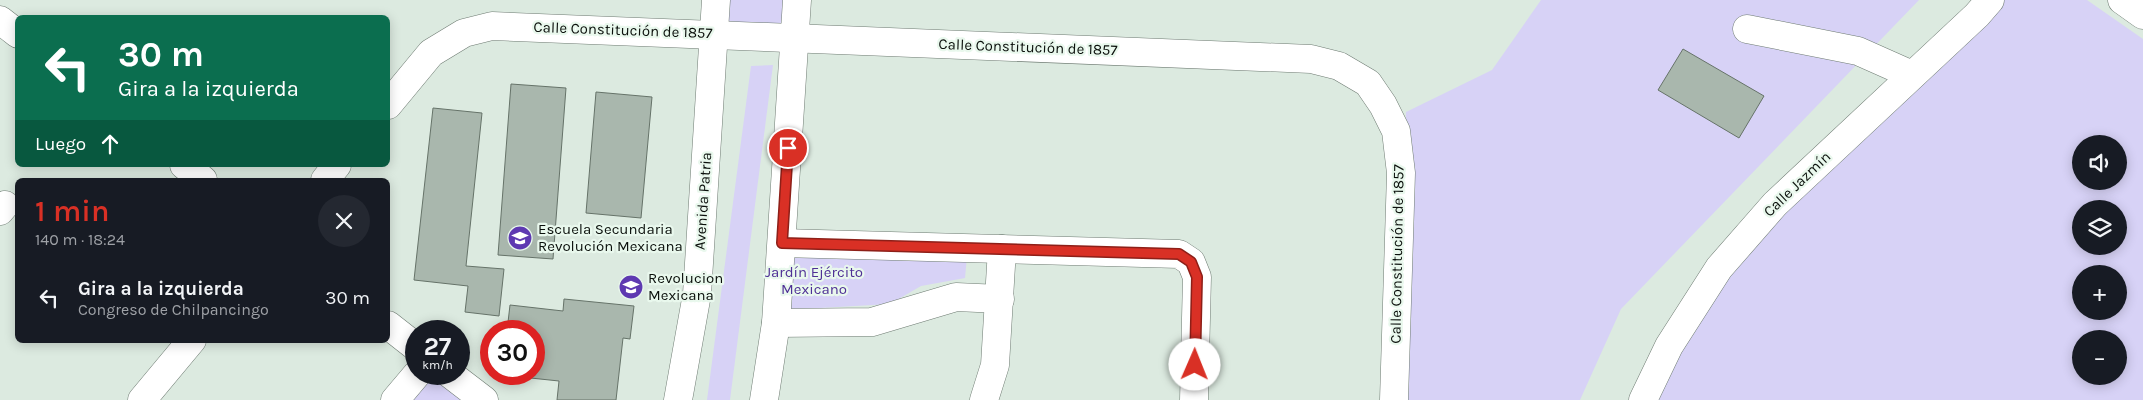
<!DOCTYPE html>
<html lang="es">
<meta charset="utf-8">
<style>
body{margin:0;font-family:Karla,sans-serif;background:#242831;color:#f1f3f6;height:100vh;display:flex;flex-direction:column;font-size:19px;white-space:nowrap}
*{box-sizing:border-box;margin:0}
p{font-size:16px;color:#9ea1a6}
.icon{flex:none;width:28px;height:28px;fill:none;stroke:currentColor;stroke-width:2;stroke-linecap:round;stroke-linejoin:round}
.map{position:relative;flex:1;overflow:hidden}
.side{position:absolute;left:15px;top:178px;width:375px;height:165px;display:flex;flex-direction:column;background:#171b24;border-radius:8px;box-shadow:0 2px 12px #0003}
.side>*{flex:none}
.top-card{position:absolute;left:15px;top:15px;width:375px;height:152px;border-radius:8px;box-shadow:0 2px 12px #0003;background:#0b6e4f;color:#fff;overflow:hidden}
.controls{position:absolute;left:2072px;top:135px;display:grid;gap:10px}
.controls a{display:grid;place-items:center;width:55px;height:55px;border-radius:50%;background:#171b24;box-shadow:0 2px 12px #0003;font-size:25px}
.speed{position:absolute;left:405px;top:320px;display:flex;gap:10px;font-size:25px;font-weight:700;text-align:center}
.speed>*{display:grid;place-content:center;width:65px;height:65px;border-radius:50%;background:#171b24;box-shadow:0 2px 12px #0003;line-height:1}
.speed small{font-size:12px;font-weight:400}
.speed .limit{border:8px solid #d22;background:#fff;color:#111}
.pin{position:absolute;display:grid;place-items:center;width:42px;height:42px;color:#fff;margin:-21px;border:2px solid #fff;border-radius:50%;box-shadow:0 1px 5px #0007}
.me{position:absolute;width:55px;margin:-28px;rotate:1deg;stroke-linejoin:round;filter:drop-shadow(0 0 4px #0008)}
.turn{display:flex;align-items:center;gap:18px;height:105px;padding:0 20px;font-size:22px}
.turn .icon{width:65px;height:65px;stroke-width:2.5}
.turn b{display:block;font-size:35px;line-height:42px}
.then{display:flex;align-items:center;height:48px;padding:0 20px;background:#0003;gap:10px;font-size:19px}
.round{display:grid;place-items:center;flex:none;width:52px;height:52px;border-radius:26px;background:#242831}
.overview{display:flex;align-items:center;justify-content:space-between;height:85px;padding:0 20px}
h1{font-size:30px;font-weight:600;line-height:38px;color:#d93025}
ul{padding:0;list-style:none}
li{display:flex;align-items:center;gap:15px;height:70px;padding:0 20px}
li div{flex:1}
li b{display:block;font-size:19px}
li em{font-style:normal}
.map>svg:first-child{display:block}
.green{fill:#d7d2f6;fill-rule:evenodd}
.building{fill:#a9b7ad;stroke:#667369}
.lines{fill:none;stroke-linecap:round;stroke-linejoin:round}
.minor-casing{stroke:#6e7b72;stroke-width:29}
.minor{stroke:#fff;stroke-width:28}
.route-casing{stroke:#8d1f18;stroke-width:12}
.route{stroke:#d93025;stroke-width:9}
.labels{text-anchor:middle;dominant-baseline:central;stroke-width:4.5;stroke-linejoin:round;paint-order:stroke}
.street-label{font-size:15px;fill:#0b100c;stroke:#e9f8ed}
.poi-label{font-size:15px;fill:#0b100c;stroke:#e9f8ed;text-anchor:start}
.park-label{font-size:15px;fill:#4e2f95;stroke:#e9f8ed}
</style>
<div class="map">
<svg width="2143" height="400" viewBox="0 0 2143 400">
<rect width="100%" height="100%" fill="#dceae0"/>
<g class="green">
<polygon points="716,0 789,0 787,26 714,25"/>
<polygon points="1541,0 1919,0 1621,309 1580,400 1396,400 1406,112 1492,70"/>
<path d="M1983,0h104l56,39v361h-500l132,-196zM2081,144h38v37h-38zM2081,209h38v37h-38zM2081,274h38v37h-38zM2081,339h38v37h-38z"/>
<polygon points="773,65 730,400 707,400 751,66"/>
<polygon points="788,253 967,256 965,278 921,286 890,304 785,310"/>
<polygon points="417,374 450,374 484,400 397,400"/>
</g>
<g class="building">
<polygon points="1683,49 1764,96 1739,138 1658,90"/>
<polygon points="511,84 566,88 553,259 498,255"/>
<polygon points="596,92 652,97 641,218 586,213"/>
<polygon points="433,108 482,113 466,266 504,269 499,316 465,312 468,286 414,280"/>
<polygon points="564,299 634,306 630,339 623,338 616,400 557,400 559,381 502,375 502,374 534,374 534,331 507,331 510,305 563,311"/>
</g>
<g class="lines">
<defs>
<g id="minor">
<polyline points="2122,0 2143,15"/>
<polyline points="0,20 18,34"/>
<polyline points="1747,29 1858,51 1912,75"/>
<polyline points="388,105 431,53 464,33 492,26 1311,59 1339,66 1368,83 1383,105 1396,131 1401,173 1394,400"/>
<polyline points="184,165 203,180"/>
<polyline points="325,180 337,165"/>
<polyline points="0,211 5,205"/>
<polyline points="782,243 1179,254 1191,262 1197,277 1194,400"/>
<polyline points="776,323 872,322 956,297 1000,299"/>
<polyline points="388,325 416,347"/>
<polyline points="450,374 484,400"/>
<polyline points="142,400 192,340"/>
<polyline points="395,400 417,374"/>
<polyline points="678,400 697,294 716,0"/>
<polyline points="764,400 776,323 797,0"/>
<polyline points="984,400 995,365 1002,249"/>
<polyline points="1643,400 1669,346 1719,268 1775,204 1977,15 1990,0"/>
</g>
</defs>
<use href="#minor" class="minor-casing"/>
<use href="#minor" class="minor"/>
</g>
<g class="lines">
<defs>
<polyline id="route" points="788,148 782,243 1179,254 1191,262 1197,277 1195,365"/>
</defs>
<use href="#route" class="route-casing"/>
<use href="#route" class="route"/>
</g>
<defs>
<symbol id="school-disc" viewBox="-11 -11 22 22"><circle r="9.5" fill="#5e39b1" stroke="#e9f8ed"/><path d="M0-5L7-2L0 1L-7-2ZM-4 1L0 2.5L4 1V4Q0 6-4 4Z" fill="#fff"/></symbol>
</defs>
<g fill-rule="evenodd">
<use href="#school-disc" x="506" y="224" width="28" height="28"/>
<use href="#school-disc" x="617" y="273" width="28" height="28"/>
</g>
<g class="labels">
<g class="street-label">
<text transform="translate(623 30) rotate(2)">Calle Constitución de 1857</text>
<text transform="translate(1028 47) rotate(2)">Calle Constitución de 1857</text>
<text transform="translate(1797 184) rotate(-44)">Calle Jazmín</text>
<text transform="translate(703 201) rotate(-86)">Avenida Patria</text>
<text transform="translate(1397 254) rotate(-89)">Calle Constitución de 1857</text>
</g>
<g class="poi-label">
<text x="538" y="229">Escuela Secundaria<tspan x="538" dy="17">Revolución Mexicana</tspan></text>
<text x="648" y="278">Revolucion<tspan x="648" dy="17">Mexicana</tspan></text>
</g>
<g class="park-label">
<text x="814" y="272">Jardín Ejército<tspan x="814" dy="17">Mexicano</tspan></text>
</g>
</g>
</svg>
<div class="controls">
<a><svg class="icon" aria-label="sound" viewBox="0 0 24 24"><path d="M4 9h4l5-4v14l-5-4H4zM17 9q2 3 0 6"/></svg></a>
<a><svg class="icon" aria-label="layers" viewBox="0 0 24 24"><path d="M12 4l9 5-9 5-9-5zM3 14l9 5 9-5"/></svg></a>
<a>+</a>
<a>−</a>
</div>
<div class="speed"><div>27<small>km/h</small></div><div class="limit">30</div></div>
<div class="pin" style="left:788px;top:148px;background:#d93025"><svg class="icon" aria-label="arrive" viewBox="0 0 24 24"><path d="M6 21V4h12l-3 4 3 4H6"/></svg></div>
<svg class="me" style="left:1195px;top:365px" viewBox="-20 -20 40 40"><circle r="19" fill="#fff"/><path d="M0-13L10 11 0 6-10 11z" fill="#d93025"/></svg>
<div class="top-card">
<div class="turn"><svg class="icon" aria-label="left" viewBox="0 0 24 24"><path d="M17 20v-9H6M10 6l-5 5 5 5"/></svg><div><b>30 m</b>Gira a la izquierda</div></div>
<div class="then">Luego<svg class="icon" aria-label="ahead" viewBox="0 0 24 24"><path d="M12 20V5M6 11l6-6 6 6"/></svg></div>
</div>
<section class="side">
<div class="overview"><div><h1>1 min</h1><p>140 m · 18:24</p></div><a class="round"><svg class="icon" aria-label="close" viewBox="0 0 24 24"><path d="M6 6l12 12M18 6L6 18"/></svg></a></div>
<ul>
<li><svg class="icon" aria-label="left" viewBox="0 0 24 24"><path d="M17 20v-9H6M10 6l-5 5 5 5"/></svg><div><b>Gira a la izquierda</b><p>Congreso de Chilpancingo</p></div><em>30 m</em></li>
</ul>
</section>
</div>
